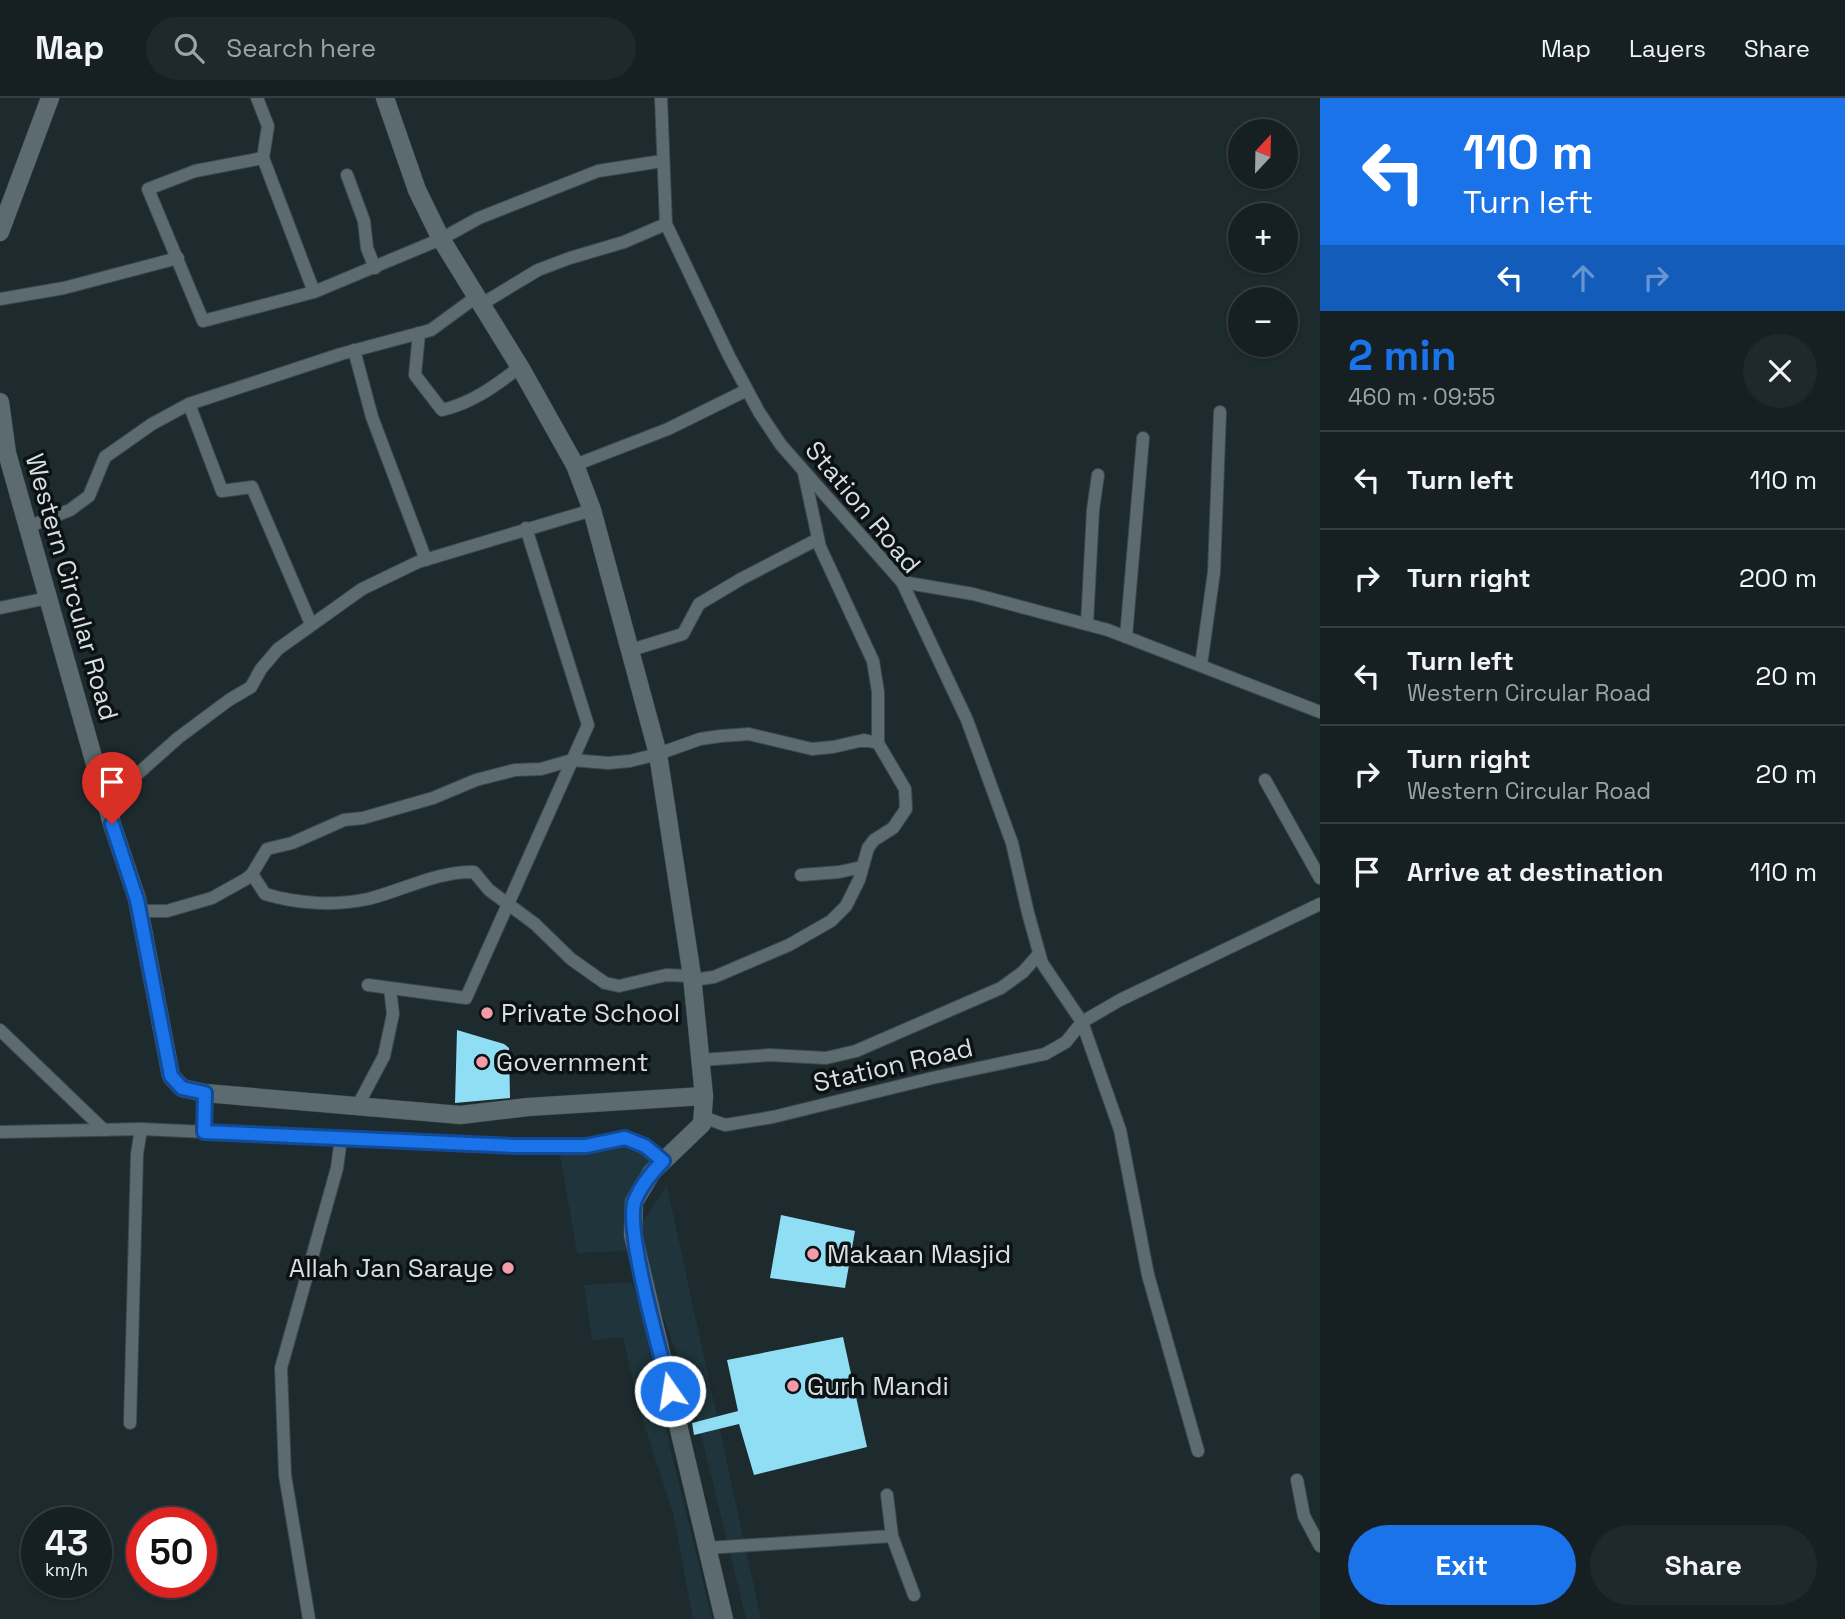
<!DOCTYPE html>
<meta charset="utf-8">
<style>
body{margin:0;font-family:"Space Grotesk",sans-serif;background:#1f282a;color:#f1f3f6;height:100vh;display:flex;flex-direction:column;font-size:26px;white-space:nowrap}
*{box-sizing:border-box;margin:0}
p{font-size:23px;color:#9ea3a5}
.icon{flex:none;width:38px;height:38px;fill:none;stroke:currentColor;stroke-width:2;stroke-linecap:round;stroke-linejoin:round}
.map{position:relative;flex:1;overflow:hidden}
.sheet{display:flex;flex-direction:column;background:#162022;width:525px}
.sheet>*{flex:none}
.banner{background:#1a73e8;color:#fff;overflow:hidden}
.needle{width:46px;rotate:22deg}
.fabs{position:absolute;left:1228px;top:21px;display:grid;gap:14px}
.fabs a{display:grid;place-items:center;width:70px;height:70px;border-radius:50%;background:#162022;box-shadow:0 2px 5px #0004,0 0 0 2px #353e40;font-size:35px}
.speed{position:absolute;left:21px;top:1409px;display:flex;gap:14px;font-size:35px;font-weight:700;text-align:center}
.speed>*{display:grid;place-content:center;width:91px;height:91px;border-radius:50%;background:#162022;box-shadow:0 2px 5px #0004,0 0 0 2px #353e40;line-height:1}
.speed small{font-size:18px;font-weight:400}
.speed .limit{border:10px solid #d22;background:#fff;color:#111}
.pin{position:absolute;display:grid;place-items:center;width:60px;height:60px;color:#fff;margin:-72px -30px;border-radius:50% 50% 50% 0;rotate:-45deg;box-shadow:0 0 7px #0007}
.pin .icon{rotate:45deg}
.me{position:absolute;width:77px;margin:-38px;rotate:347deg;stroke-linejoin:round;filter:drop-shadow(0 0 5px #0008)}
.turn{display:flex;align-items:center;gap:24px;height:147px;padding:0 28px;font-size:32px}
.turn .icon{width:91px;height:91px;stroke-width:2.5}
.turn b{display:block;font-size:49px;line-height:60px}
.lanes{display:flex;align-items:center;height:66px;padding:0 28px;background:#0003;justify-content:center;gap:35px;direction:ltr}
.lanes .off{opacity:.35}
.round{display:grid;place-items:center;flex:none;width:74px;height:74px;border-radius:37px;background:#1f282a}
.head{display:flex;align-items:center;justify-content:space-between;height:119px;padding:0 28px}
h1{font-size:42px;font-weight:700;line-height:52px;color:#1a73e8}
.cta{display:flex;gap:14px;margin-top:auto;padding:14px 28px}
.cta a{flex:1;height:80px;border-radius:42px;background:#1a73e8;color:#fff;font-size:28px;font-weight:700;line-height:80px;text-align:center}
.cta a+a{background:#1f282a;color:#f1f3f6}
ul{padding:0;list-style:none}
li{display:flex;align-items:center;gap:21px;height:98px;padding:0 28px;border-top:2px solid #353e40}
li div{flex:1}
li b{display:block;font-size:26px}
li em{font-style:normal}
header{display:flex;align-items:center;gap:42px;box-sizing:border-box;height:98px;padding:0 35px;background:#162022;border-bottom:2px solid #353e40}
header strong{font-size:33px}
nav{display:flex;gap:38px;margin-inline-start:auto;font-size:24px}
.search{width:490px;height:63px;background:#1f282a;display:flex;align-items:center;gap:18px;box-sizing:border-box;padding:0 24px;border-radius:38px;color:#9ea3a5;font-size:26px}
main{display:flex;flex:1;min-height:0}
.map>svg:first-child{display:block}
.built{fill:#1f353b}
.building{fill:#90def4}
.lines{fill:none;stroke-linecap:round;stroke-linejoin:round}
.street-casing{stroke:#3d484b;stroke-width:14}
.secondary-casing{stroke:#3d484b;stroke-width:19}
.street{stroke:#5c6b6f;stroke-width:12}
.secondary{stroke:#5c6b6f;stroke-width:18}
.route-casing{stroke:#114b97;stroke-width:18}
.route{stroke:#1a73e8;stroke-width:12}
.poi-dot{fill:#f39aab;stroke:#0c1214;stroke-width:2.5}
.labels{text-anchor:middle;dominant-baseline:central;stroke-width:7;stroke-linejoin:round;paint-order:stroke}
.street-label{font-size:26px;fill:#d7dfe1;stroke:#0c1214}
.poi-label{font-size:26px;fill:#d7dfe1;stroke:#0c1214;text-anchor:start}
</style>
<header>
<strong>Map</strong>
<div class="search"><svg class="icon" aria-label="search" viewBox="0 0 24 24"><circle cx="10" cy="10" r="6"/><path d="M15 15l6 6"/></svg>Search here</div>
<nav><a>Map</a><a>Layers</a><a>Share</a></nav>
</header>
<main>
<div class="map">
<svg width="1320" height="1521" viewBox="0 0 1320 1521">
<rect width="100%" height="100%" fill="#1d2a2e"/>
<g class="built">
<polygon points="625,1040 663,1063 634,1104 626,1153 577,1155 560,1057 586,1048"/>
<polygon points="667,1088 761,1521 746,1521 690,1291 633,1137"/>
<polygon points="631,1184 640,1209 671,1353 712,1521 693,1521 673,1415 641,1317 623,1239 592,1242 584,1187"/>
</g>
<g class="building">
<polygon points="457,932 504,946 509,950 510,1000 455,1005"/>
<polygon points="781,1117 855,1133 845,1190 770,1180"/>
<polygon points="843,1239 867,1349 754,1377 739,1326 694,1337 692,1325 738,1313 727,1262"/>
</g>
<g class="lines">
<defs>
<g id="street">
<polyline points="257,0 268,28 263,60"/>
<polyline points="661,0 666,126 729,258 759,314 781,347 902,484 967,622 1012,745 1028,815 1042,865 1082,924 1120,1032 1148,1177 1198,1353"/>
<polyline points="347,77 364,123 367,150 375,170"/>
<polyline points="314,194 263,60 195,73 148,91 203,223 314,194 441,141 479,120 598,73 662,63"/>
<polyline points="0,201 64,190 178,160"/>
<polyline points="480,207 538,172 570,160 624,144 666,126"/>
<path d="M419,235l-4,42 27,35c31,-7 54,-25 78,-43"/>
<polyline points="354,252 372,319 426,462"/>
<polyline points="189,306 222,393 252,389 311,526"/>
<polyline points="575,367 668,331 747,292"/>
<polyline points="804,375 820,449 873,563 878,594 878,645"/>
<polyline points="28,429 70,412 89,398 105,359 152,326 189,306 341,256 431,232 476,199"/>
<polyline points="902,484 973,496 1108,532 1320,614"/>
<polyline points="0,510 48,500"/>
<polyline points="1087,526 1093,412 1098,377"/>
<polyline points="1126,539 1143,340"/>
<polyline points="631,552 683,536 699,506 741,481 818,441"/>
<polyline points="1201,567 1214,474 1220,314"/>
<polyline points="1265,682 1320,780"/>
<polyline points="106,704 178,640 229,602 251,589 261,571 278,551 362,491 418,464 592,412"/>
<path d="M252,776l13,20c33,10 70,12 103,5 36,-9 69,-28 106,-27l15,18 46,34 36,35 34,24 14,3 47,-11 26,1"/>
<polyline points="801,777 839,774 862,769"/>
<polyline points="139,813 167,813 212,800 246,781 252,776 267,751 292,745 344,722 363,720 433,700 476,682 515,672 541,671 572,662 608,665 630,663 658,656 700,641 721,638 749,636 812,651 833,649 864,642 878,645 905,691 906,711 893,730 874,742 868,750 859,782 846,808 831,823 789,847 714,879 693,882"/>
<polyline points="368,887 466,900 588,627 526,430"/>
<polyline points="0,932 104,1032"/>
<polyline points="701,962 770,957 826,960 856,953 1001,890 1023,874 1039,856"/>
<polyline points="357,1009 384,958 393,916 390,890"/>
<polyline points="703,1019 725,1027 773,1019 932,980 1045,956 1066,944 1082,924 1120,902 1320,806"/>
<polyline points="0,1034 141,1031 514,1048 586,1048 625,1040 645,1048 663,1063"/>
<polyline points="204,1034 205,995"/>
<polyline points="130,1325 137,1056 141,1031"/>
<polyline points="1297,1382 1304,1418 1320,1448"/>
<polyline points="887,1397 892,1438 914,1497"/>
<polyline points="707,1450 892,1438"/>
<polyline points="309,1521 285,1377 281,1270 337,1070 341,1040"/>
</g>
<g id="secondary">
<polyline points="385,0 417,92 441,141 520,269 575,367 592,412 658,656 692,878 704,998 702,1026 652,1074 634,1104 633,1137 724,1521"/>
<polyline points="0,134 50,0"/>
<polyline points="0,304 7,355 112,726 137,801 171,978 182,990 205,995 460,1017 528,1009 704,998"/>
</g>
</defs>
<use href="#street" class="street-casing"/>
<use href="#secondary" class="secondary-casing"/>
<use href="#street" class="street"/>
<use href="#secondary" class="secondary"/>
</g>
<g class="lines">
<defs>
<path id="route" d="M112,726l25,76 34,176 11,12 23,5 -1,39 310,14h72l39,-8 20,8 18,15c-11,11 -22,25 -28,39 -11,28 26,155 35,191"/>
</defs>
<use href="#route" class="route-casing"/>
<use href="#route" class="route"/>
</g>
<g class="poi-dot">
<circle cx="487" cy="915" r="7"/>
<circle cx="482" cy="964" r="7"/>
<circle cx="813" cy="1156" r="7"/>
<circle cx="508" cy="1170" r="7"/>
<circle cx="793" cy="1288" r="7"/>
</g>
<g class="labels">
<g class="street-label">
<text transform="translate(863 409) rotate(50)">Station Road</text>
<text transform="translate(72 489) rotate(74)">Western Circular Road</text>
<text transform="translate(893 967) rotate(-13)">Station Road</text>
</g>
<g class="poi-label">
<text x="501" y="915">Private School</text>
<text x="496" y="964">Government</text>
<text x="827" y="1156">Makaan Masjid</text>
<text x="494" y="1170" text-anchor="end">Allah Jan Saraye</text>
<text x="807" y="1288">Gurh Mandi</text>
</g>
</g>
</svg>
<div class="fabs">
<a><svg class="needle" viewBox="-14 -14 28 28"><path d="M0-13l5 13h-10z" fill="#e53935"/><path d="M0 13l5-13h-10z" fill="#9ea3a5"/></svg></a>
<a>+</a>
<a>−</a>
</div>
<div class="speed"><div>43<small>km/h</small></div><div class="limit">50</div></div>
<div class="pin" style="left:112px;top:726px;background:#d93025"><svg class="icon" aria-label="arrive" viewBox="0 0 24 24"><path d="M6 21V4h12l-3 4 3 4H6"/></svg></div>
<svg class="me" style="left:670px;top:1293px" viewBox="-20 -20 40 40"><circle r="17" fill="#1a73e8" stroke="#fff" stroke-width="3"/><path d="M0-11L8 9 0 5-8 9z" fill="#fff"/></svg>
</div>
<section class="sheet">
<div class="banner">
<div class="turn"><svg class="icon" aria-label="left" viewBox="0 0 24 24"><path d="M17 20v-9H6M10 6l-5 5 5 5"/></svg><div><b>110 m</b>Turn left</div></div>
<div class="lanes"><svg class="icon" aria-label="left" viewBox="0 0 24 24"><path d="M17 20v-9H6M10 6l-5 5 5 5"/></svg><svg class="icon off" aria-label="ahead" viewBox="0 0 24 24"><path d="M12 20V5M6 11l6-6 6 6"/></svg><svg class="icon off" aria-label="right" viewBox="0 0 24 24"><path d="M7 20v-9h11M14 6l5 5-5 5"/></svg></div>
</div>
<div class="head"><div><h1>2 min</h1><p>460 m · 09:55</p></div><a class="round"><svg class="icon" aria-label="close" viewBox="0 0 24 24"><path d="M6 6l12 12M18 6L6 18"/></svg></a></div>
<ul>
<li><svg class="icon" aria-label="left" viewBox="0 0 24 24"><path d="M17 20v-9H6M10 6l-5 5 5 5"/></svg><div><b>Turn left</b></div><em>110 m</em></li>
<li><svg class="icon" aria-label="right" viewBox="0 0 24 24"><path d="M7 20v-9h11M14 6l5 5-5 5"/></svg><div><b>Turn right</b></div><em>200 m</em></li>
<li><svg class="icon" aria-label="left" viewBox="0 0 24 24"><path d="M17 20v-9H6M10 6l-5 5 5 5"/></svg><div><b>Turn left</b><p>Western Circular Road</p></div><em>20 m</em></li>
<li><svg class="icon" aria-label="right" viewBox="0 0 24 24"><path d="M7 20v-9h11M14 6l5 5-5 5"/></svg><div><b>Turn right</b><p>Western Circular Road</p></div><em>20 m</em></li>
<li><svg class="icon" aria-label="arrive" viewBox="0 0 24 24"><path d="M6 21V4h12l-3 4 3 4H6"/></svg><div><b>Arrive at destination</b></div><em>110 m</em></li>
</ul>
<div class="cta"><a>Exit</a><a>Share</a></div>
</section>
</main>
